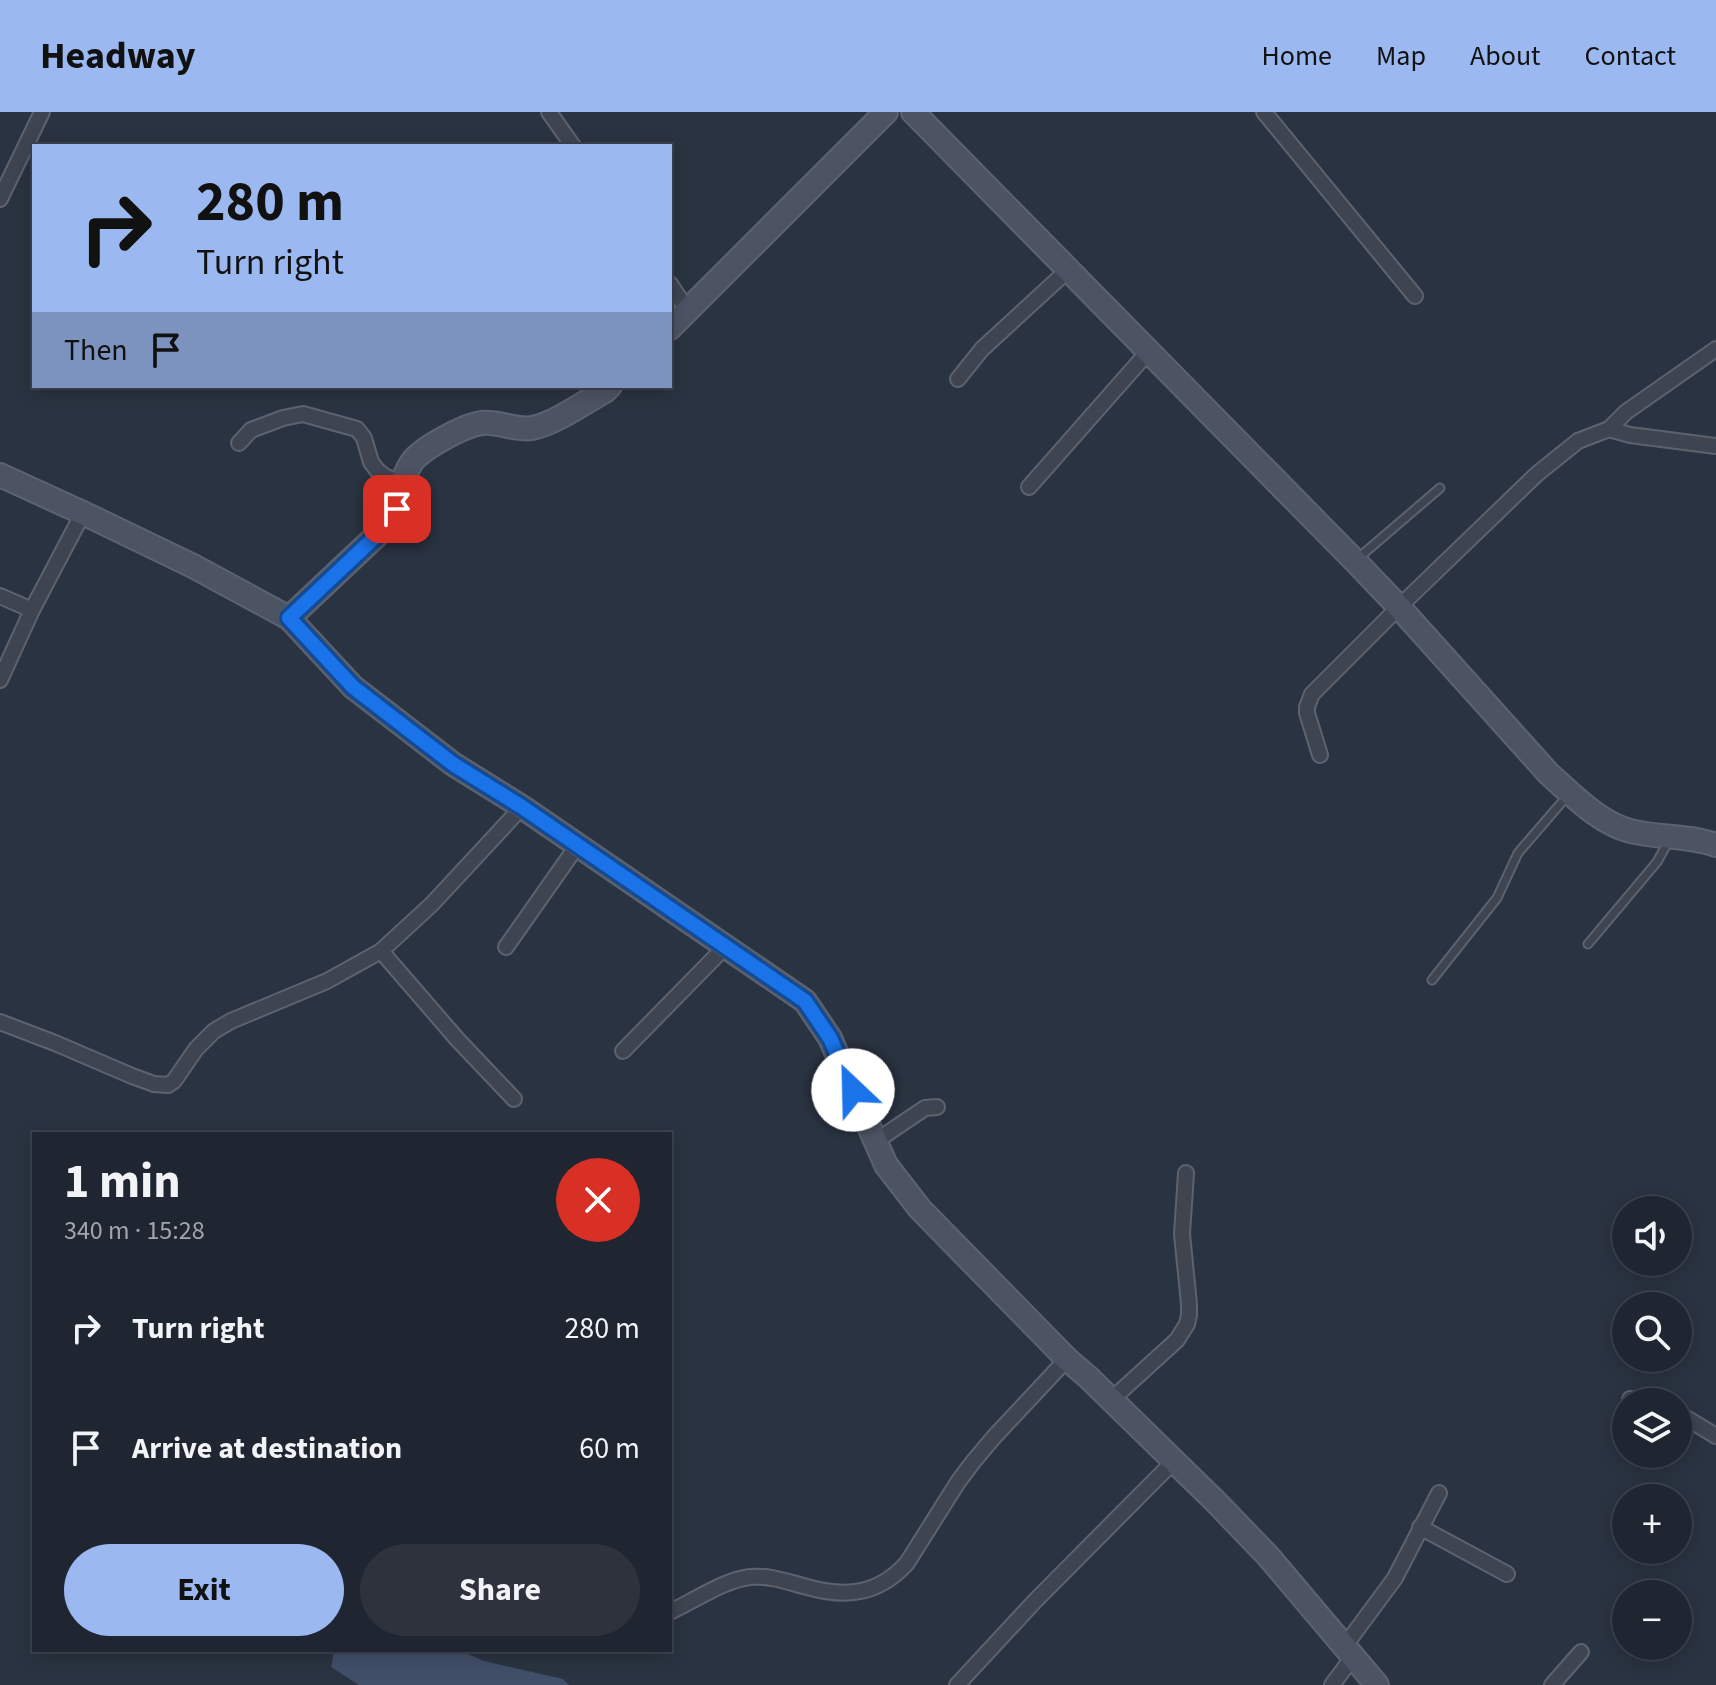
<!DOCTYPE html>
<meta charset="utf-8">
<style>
body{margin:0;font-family:"Source Sans 3",sans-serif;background:#2d323d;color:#f1f3f6;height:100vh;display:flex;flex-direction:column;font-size:30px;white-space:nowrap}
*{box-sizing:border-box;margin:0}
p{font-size:26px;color:#a2a5ab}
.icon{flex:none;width:44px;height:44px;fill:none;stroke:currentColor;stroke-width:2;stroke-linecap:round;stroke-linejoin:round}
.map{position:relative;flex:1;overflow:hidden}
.details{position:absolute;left:32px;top:1020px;width:640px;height:520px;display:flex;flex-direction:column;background:#202631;border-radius:0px;box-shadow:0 4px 20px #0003,0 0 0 2px #3d434d}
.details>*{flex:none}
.guide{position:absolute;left:32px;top:32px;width:640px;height:244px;border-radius:0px;box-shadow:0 4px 20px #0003,0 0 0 2px #3d434d;background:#9bb8f0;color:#111;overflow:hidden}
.fabs{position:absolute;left:1612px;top:1084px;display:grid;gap:16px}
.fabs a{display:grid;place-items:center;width:80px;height:80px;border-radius:50%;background:#202631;box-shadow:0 4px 20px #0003,0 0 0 2px #3d434d;font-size:40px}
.pin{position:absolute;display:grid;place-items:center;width:68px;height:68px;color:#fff;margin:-34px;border-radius:16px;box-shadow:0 4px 12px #0006}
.me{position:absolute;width:88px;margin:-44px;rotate:336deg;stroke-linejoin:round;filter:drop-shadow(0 0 6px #0008)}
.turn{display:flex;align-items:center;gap:28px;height:168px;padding:0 32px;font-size:36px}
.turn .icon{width:104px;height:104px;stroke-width:2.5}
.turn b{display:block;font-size:56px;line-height:68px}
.then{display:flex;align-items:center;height:76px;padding:0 32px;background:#0003;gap:16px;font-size:30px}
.round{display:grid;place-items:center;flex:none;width:84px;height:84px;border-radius:42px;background:#2d323d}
.summary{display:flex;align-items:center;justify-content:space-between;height:136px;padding:0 32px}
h1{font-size:48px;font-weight:700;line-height:60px}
.primary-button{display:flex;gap:16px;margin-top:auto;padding:16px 32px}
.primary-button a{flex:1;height:92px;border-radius:48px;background:#9bb8f0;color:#111;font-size:32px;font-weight:700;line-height:92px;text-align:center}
.primary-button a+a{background:#2d323d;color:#f1f3f6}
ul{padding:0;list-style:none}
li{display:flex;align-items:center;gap:24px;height:120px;padding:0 32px}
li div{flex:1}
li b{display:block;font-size:30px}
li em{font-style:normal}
header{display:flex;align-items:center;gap:48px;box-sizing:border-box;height:112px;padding:0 40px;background:#9bb8f0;color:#111}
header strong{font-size:38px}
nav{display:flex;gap:44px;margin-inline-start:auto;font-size:28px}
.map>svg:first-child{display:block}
.water{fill:#414f69}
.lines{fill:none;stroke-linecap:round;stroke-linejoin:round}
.lane-casing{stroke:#5c636f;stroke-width:11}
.street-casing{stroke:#5c636f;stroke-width:18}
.secondary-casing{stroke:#5c636f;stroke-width:26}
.lane{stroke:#3e4551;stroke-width:7}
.street{stroke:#3e4551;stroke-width:14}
.secondary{stroke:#4c5464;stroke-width:22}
.route-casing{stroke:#114b97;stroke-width:20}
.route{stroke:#1a73e8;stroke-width:14}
</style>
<header>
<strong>Headway</strong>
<nav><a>Home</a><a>Map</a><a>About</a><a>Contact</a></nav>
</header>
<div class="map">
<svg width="1716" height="1573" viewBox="0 0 1716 1573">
<rect width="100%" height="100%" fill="#2a3341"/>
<polygon class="water" points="355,1538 459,1538 484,1549 563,1567 569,1573 359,1573 331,1555 334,1540"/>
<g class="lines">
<defs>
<g id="lane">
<polyline points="1356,448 1440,376"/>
<polyline points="1588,832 1657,750 1668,730"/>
<polyline points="1432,868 1497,786 1518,741 1568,683"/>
</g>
<g id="street">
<polyline points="549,0 573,34"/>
<polyline points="1264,0 1415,184"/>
<polyline points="0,87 42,0"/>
<polyline points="670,172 688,199"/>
<polyline points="958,267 982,237 1068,158"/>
<polyline points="1609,317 1630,323 1716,334"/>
<polyline points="239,331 251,318 283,306 303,302 357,317 364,326 371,350 377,358 386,365 403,371"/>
<polyline points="1029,375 1148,240"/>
<polyline points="0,484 32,498"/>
<polyline points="0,568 32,498 83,401"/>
<polyline points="1320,643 1307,601 1307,595 1312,582 1399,495 1537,362 1578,329 1609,317 1626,300 1716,237"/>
<polyline points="506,835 577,734"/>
<polyline points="381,839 457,927 514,987"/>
<polyline points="0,910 55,931 132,964 154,972 168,973 174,969 196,937 214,919 231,909 327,869 381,839 432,792 522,695"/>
<polyline points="623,939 725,835"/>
<polyline points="876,1029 925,996 937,995"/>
<polyline points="1630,1287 1652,1290"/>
<polyline points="1111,1288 1177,1228 1187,1212 1189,1203 1189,1192 1182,1122 1186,1061"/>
<polyline points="1678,1301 1716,1324"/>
<polyline points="1420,1415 1507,1462"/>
<path d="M670,1500c24,-11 54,-32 80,-35 22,-2 40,6 61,11 38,10 69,5 96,-25l51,-81 15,-20 21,-25 73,-78"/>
<polyline points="1344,1535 1395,1466 1439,1381"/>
<polyline points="957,1573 1035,1489 1174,1349"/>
<polyline points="1332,1573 1353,1545"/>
<polyline points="1552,1573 1581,1540"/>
</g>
<g id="secondary">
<path d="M913,0l442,449 44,46 150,167c25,22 49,48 81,57 28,7 58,4 86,14"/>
<polyline points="670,216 886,0"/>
<polyline points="0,363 83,401 193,454 289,506 353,575 453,652 522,695 805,889 830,926 886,1053 920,1097 1067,1247 1089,1266 1216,1390 1268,1444 1377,1573"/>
<path d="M289,506l103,-97c8,-19 8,-42 20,-59 10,-14 53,-37 70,-39 17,-2 34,8 50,5 24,-5 51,-25 73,-37l5,-5"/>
</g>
</defs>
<use href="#lane" class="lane-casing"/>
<use href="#street" class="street-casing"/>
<use href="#secondary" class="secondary-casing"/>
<use href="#lane" class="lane"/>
<use href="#street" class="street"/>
<use href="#secondary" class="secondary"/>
</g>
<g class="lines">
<defs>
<polyline id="route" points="397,397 392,409 289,506 353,575 453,652 522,695 805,889 830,926 853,978"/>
</defs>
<use href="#route" class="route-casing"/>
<use href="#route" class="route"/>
</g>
</svg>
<div class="fabs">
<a><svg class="icon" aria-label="sound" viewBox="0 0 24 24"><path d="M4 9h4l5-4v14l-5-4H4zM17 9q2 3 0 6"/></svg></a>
<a><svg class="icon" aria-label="search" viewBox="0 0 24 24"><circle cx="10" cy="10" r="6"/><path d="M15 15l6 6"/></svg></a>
<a><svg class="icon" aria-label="layers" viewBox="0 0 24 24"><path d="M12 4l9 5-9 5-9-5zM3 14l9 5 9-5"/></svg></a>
<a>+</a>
<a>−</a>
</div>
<div class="pin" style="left:397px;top:397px;background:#d93025"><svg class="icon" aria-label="arrive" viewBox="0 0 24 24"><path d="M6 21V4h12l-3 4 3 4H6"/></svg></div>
<svg class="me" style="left:853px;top:978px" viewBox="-20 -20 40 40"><circle r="19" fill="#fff"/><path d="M0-13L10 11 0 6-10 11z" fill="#1a73e8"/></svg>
<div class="guide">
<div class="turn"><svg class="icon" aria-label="right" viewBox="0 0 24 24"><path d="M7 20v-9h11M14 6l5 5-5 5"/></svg><div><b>280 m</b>Turn right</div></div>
<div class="then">Then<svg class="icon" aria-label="arrive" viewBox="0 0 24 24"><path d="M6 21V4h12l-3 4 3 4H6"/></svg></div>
</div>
<section class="details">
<div class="summary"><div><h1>1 min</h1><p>340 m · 15:28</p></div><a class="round" style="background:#d93025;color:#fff"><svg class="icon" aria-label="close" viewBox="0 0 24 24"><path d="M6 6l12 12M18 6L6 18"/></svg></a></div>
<ul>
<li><svg class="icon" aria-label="right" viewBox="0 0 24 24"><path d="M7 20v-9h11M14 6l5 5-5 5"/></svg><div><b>Turn right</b></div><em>280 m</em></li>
<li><svg class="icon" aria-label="arrive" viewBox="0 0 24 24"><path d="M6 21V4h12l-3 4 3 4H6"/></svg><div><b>Arrive at destination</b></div><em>60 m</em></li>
</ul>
<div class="primary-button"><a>Exit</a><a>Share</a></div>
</section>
</div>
